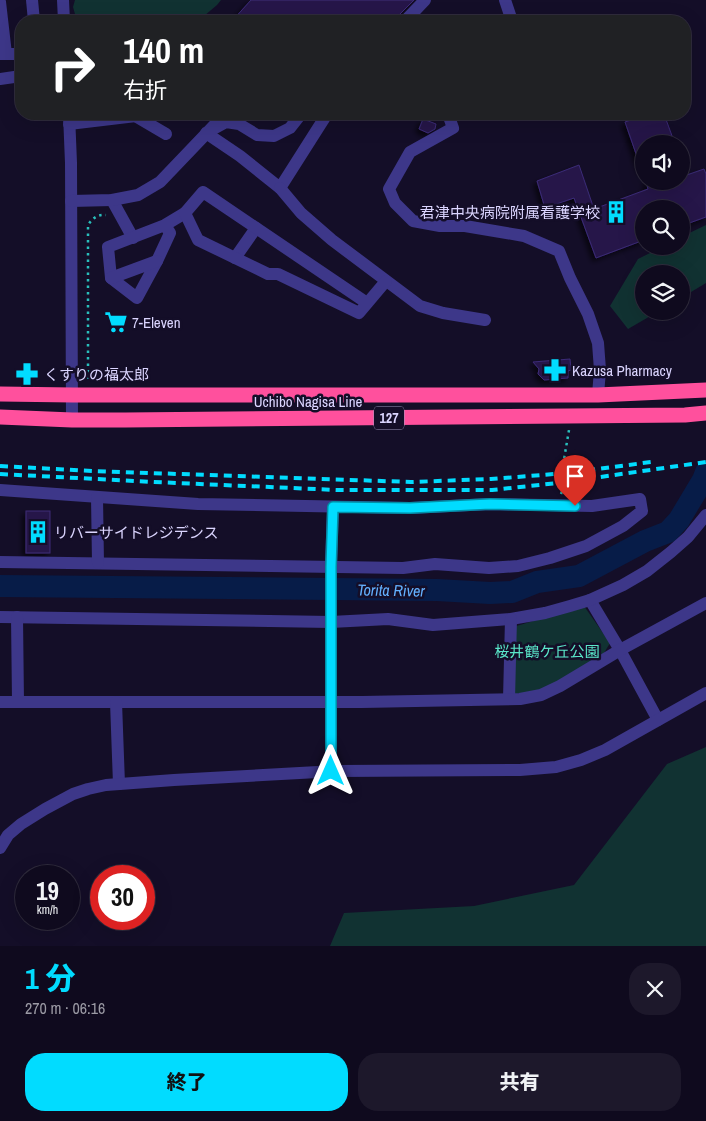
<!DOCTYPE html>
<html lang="ja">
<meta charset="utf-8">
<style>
body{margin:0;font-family:"Archivo Narrow","Noto Sans JP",sans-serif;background:#1d182b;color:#f1f3f6;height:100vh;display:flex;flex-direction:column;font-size:19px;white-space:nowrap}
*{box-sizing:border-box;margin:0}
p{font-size:16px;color:#9b9aa4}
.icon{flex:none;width:28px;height:28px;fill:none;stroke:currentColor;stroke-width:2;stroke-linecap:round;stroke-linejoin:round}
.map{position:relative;height:946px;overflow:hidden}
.sheet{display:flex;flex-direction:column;background:#0f0a1e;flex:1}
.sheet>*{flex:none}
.hud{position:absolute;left:15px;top:15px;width:676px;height:105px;border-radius:20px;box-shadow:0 5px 20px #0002,0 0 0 1px #2f2b3c;background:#202124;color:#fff;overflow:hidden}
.buttons{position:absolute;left:635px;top:135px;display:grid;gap:10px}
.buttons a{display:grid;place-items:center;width:55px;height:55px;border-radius:50%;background:#0f0a1e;box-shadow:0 5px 20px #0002,0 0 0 1px #2f2b3c;font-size:25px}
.speed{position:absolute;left:15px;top:865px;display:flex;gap:10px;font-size:25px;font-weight:700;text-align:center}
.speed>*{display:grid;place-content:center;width:65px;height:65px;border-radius:50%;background:#0f0a1e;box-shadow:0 5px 20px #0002,0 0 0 1px #2f2b3c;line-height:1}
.speed small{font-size:12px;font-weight:400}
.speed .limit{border:8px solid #d22;background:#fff;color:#111}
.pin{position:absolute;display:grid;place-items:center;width:42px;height:42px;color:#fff;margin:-51px -21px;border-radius:50% 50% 50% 0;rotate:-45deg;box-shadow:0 0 5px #0007}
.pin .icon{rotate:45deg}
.me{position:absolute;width:55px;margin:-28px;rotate:0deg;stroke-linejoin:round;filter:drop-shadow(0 0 4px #0008)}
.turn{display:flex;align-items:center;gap:18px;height:105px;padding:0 25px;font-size:22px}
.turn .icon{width:65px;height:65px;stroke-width:2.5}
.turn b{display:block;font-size:35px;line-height:42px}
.round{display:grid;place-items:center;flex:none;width:52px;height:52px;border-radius:20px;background:#1d182b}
.overview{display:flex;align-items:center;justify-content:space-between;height:85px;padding:0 25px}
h1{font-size:30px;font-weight:800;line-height:38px;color:#01dcff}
.button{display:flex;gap:10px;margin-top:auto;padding:10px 25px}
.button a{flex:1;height:58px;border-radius:20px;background:#01dcff;color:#111;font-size:20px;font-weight:800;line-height:58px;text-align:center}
.button a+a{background:#1d182b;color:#f1f3f6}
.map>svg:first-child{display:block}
.green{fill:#113232}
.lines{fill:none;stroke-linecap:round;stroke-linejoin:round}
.river{stroke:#071c48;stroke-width:22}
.building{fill:#25194a;stroke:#3c2a77;filter:url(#shadow)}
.path{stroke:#29bfbc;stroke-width:2.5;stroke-dasharray:2.5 4;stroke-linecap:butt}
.minor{stroke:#3d3789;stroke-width:12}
.highway{stroke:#ff509d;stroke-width:15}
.rail{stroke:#01dcff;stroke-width:4;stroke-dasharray:8 6;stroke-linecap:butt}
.route-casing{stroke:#018fa6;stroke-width:12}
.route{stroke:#01dcff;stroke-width:9}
.labels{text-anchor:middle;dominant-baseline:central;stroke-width:5;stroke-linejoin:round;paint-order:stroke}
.shield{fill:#140e28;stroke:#9f99be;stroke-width:1}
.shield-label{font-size:14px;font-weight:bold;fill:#dbd5ff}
.poi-label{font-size:15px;fill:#dbd5ff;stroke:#140e28;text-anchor:start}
.street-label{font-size:15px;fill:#dbd5ff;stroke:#140e28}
.park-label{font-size:15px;fill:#5ae6c9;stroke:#140e28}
.water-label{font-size:16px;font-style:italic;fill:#63b1ff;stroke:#140e28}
</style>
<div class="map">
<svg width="706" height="946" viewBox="0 0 706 946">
<defs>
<filter id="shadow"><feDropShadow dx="-3.5" dy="3.5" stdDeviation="2.5" flood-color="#0009"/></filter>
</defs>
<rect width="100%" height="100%" fill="#140e28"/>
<g class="green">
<polygon points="75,0 221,0 217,5 198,21 77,21 73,7"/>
<polygon points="706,225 706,283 681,298 681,274 644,274 644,311 659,311 628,329 610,306 638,259 664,246 681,246 681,237"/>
<polygon points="584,606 610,643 601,658 541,692 513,694 513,627"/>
<polygon points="706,747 706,946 330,946 344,913 474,906 574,885 667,764"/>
</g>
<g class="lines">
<polyline class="river" points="0,586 437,590 490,593 512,592 537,582 579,576 645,541 668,532 679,520 703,480 706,472"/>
</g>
<g class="building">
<polygon points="251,0 414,0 399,15 397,21 232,21"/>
<polygon points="649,114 664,114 675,144 644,144 644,170 642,171 625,122"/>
<polygon points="423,119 436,124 435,129 428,133 419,129"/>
<polygon points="579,165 594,209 648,189 646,181 681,181 681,177 704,169 706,174 706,217 681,226 681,209 644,209 644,240 596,258 574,198 545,208 537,181"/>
<polygon points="570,359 571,370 568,371 568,378 544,380 538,374 539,369 533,362"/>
<rect x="26" y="511" width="24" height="42"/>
</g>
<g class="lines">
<g class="path">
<path d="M88,379v-154c4,-6 9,-11 18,-10"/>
<polyline points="562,471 569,430"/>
<polyline points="561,494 564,486"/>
</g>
<g class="minor">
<polyline points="32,0 34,21"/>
<polyline points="63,0 64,21"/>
<polyline points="505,0 512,21"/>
<polyline points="0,2 6,54"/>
<polyline points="405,21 425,0"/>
<polyline points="0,54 21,54"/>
<polyline points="0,79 21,76"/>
<polyline points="69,114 71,163 72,420"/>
<polyline points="132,114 166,134"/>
<polyline points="448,114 453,128 410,152 389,189 395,203 413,221 440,226 465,226 524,236 559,251 570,278 588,314 598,343 600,370 598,395"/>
<polyline points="69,124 136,116"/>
<polyline points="215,128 226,122 239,124 257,135 274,136 290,128 301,114"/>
<polyline points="206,133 240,156 280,188 327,114"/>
<polyline points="280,188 301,213 332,240 420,306 443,313 485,320"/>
<polyline points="112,200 133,238"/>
<polyline points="71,201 112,200 138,195 160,182 225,114"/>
<polyline points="165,225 170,233 157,261 137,298 111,278 108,247 165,225 185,213"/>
<polyline points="235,258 256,228"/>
<polyline points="111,278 157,261"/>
<polyline points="367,303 203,192 185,213 198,240 268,274 278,274 359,313 386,281"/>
<polyline points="0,490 198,504 410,508 490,504 592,506 640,499 642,511 623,526 586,546 550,558 518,566 489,568 435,564 403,568 0,562"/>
<polyline points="97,497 98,563"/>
<polyline points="590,600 620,650 658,720"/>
<polyline points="0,617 331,622 388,619 433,625 511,619 545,613 570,606 590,600 623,585 647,571 671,552 688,537 706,515"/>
<polyline points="17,617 18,702"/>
<polyline points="509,699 511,619"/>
<polyline points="0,702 362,702 520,699 541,695 560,686 620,650 706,603"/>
<polyline points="116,702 119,784"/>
<polyline points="331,771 331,567 333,507"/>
<polyline points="0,848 8,835 21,824 45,809 73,794 88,789 106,785 174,780 336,771 520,770 556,767 581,760 605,750 706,693"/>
</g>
<g class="highway">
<polyline points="0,394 73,395 598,395 706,390"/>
<polyline points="0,417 72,420 125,420 685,415 706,413"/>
</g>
<g class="rail">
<polyline points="0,466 92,471 411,482 491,479 567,473 651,462"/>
<polyline points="0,474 154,482 338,490 492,490 558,483 706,462"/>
</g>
</g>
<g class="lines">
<defs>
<polyline id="route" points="331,771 331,567 333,507 410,508 490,504 575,506"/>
</defs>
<use href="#route" class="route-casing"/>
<use href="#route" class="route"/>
</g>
<defs>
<symbol id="building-bare" viewBox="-9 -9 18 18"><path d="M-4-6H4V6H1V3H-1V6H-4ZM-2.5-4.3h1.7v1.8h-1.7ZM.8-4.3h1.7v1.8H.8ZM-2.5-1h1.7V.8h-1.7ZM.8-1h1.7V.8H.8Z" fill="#01dcff" stroke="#140e28" stroke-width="2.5" paint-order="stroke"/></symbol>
<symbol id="supermarket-bare" viewBox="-9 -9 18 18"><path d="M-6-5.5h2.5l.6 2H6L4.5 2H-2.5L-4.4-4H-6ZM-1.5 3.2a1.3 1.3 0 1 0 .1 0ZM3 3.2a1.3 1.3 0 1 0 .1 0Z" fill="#01dcff" stroke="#140e28" stroke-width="2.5" paint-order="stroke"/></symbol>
<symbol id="pharmacy-bare" viewBox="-9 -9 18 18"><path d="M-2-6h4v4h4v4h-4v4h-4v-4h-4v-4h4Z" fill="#01dcff" stroke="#140e28" stroke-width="2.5" paint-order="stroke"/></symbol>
</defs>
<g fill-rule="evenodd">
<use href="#building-bare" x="600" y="196" width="32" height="32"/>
<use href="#supermarket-bare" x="100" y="306" width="32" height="32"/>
<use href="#pharmacy-bare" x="539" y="354" width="32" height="32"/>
<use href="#pharmacy-bare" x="11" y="358" width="32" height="32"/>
<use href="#building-bare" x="22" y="516" width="32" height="32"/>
</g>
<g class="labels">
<rect class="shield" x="374" y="406.5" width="30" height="23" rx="4"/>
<g class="shield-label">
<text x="389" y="418">127</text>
</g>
<g class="poi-label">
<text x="600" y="212" text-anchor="end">君津中央病院附属看護学校</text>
<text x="132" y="322">7-Eleven</text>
<text x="572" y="370">Kazusa Pharmacy</text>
<text x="44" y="374">くすりの福太郎</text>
<text x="54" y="532">リバーサイドレジデンス</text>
</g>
<g class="street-label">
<text x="308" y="401">Uchibo Nagisa Line</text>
</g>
<g class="park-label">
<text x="547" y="651">桜井鶴ケ丘公園</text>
</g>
<g class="water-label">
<text transform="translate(391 590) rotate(1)">Torita River</text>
</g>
</g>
</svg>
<div class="buttons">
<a><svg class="icon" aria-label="sound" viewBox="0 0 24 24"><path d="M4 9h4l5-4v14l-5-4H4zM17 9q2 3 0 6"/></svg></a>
<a><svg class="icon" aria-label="search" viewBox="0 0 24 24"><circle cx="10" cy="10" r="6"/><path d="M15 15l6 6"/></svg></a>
<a><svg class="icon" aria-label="layers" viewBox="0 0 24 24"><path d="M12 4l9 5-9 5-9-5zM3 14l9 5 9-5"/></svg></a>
</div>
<div class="speed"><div>19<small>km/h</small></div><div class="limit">30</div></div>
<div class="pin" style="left:575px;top:506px;background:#d93025"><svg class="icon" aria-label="arrive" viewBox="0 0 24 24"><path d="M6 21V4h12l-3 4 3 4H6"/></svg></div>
<svg class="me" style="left:331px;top:771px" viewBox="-20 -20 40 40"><path d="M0-17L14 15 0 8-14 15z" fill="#01dcff" stroke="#fff" stroke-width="4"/></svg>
<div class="hud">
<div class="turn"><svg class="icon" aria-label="right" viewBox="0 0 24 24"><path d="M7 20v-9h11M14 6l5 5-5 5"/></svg><div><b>140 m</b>右折</div></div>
</div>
</div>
<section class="sheet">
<div class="overview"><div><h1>1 分</h1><p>270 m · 06:16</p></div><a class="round"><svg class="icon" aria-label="close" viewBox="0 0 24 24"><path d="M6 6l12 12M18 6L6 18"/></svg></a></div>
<div class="button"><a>終了</a><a>共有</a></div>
</section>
